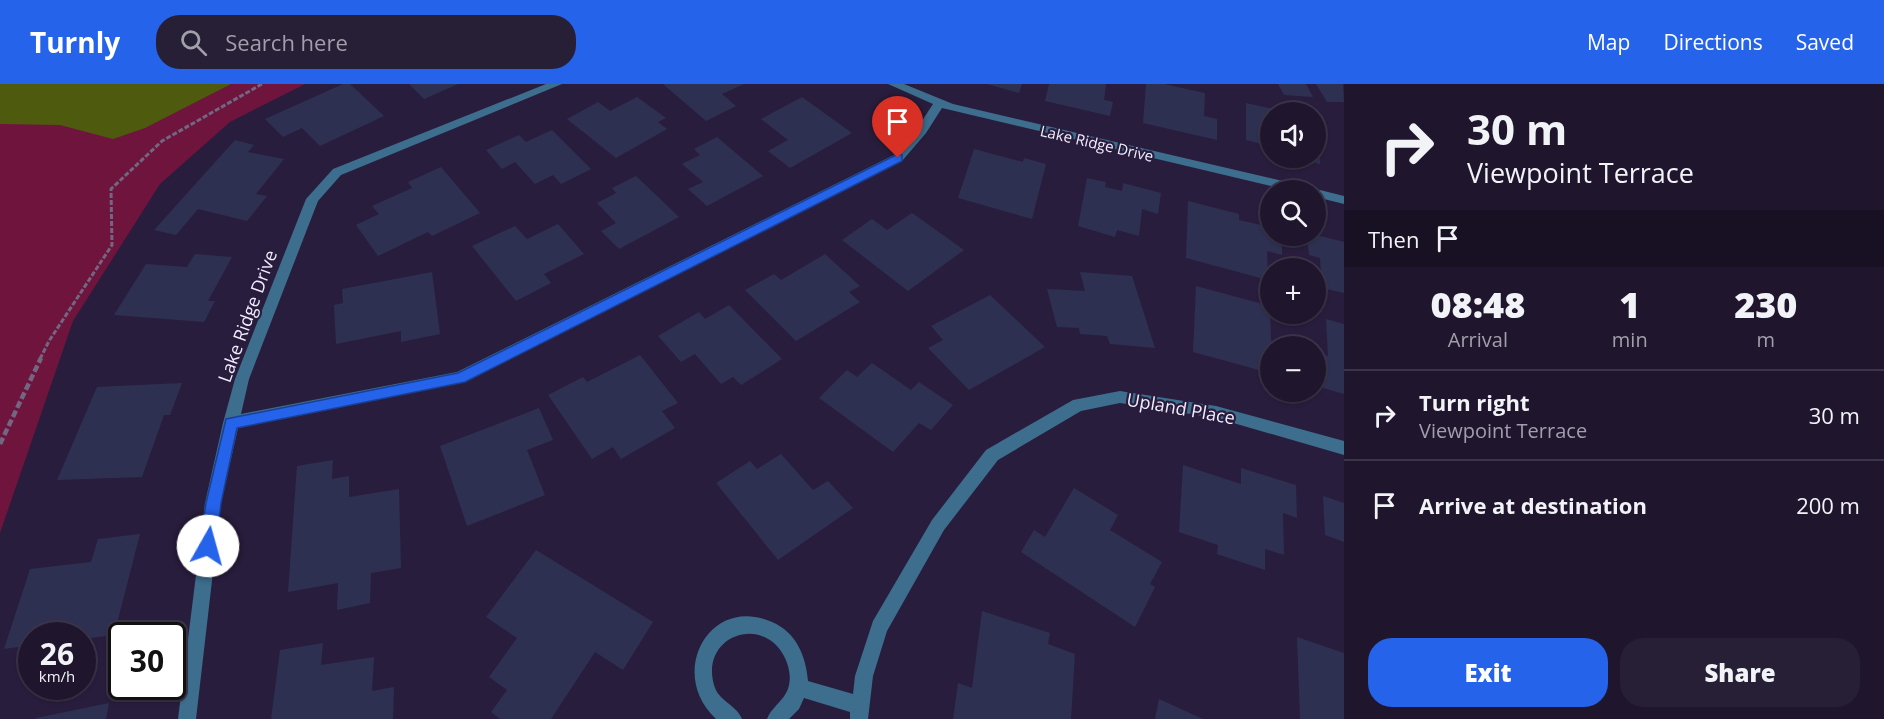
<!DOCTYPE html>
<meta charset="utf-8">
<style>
body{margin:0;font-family:"Open Sans",sans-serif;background:#271f36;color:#f1f3f6;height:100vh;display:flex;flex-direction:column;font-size:22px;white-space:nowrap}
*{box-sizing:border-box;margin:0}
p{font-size:20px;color:#a19faa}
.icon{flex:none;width:33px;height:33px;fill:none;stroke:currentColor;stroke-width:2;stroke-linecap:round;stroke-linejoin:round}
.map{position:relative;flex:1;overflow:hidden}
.drawer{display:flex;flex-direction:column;background:#1f162e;width:540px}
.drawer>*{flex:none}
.guide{background:#1f162e;color:#f1f3f6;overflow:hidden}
.tools{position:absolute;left:1260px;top:18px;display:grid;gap:12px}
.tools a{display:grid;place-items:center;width:66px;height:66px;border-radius:50%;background:#1f162e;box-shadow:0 2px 4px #0004,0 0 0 2px #3c354a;font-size:30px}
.speed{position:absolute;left:18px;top:538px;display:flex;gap:12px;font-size:30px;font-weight:700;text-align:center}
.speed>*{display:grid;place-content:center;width:78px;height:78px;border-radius:50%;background:#1f162e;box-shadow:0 2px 4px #0004,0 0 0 2px #3c354a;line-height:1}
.speed small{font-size:15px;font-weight:400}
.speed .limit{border:3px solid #111;border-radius:9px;background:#fff;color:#111}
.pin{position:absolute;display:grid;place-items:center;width:51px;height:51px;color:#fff;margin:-62px -26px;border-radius:50% 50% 50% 0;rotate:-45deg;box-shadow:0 0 6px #0007}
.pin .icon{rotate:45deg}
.me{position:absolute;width:66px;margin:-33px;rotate:7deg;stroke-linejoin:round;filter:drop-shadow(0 0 4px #0008)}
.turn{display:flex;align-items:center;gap:21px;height:126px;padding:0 24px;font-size:27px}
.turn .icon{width:78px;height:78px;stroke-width:2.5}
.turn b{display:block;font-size:42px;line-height:51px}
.then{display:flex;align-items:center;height:57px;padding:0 24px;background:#0003;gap:12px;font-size:22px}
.eta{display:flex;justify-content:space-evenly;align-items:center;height:102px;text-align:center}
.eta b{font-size:36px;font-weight:800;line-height:42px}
.cta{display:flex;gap:12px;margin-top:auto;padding:12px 24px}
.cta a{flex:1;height:69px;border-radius:24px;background:#2563eb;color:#fff;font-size:24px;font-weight:800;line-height:69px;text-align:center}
.cta a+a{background:#271f36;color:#f1f3f6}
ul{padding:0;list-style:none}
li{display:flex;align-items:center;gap:18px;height:90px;padding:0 24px;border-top:2px solid #3c354a}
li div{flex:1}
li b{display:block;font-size:22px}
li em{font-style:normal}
header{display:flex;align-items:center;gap:36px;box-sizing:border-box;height:84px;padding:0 30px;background:#2563eb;color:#fff}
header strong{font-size:28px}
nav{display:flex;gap:33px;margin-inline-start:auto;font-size:21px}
.search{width:420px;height:54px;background:#271f36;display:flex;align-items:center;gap:15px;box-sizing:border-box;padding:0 21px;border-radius:24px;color:#a19faa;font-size:22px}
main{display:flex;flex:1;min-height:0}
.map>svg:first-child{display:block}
.green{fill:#6f143d}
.water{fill:#4e5b0e}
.building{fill:#2e3052}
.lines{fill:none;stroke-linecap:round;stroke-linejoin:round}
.path-far1{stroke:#716782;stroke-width:3;stroke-dasharray:5 2;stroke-linecap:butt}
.path{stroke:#716782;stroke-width:4.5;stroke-dasharray:7 3;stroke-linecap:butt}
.minor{fill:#3d6e8e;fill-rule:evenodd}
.route{fill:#2563eb;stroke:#184099;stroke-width:1.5}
.labels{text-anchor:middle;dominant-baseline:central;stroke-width:4.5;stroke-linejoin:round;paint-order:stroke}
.far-street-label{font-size:15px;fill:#f1ecfe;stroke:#291d3d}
.street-label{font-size:18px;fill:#f1ecfe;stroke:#291d3d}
</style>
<header>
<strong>Turnly</strong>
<div class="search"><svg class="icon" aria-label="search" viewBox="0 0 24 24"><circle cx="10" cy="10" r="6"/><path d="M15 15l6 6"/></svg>Search here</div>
<nav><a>Map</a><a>Directions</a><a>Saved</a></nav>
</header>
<main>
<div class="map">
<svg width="1344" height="635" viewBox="0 0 1344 635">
<rect width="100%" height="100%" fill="#291d3d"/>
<polygon class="green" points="0,0 305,0 230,38 160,100 73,237 0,449"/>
<polygon class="water" points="0,0 231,0 145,44 113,55 60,41 0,40"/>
<g class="building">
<polygon points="343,0 350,0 384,32 320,62 302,44 283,53 265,35"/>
<polygon points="409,0 458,0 424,15"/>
<polygon points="663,0 744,0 722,10 736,22 706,37"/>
<polygon points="987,0 1022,0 1019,9"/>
<polygon points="1049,0 1106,0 1104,16 1113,18 1110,32 1045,17"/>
<polygon points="1146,0 1164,0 1205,9 1204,32 1217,35 1217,56 1143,39"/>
<polygon points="1278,0 1306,0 1313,13 1284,11"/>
<polygon points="1316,0 1343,0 1344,18 1327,18"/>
<polygon points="637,13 666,34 658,38 667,45 616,74 567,35 598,18 610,27"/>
<polygon points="802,13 852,49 790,84 768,67 788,56 761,35"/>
<polygon points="1246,19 1278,26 1278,28 1270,28 1270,62 1246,56"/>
<polygon points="552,46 591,85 561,100 553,91 535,100 515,78 502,85 486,66 519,51 526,58"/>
<polygon points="717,53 763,92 707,122 688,105 703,98 682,80 700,71 694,65"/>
<polygon points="235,56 254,61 248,68 284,75 256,110 267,112 247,137 198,125 176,151 154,146"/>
<polygon points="1316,60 1319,61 1320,80 1297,74 1316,74"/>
<polygon points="974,65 1023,78 1024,74 1046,80 1032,135 958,114"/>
<polygon points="441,83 480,129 432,152 428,148 378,172 356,141 379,130 372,122 412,104 408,98"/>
<polygon points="636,92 679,133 619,165 601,147 616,139 597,119 616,109 612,104"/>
<polygon points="1087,94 1106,98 1105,103 1122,107 1123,99 1161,109 1158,130 1142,125 1139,152 1117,146 1115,153 1078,142"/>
<polygon points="1188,117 1239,130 1239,136 1270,143 1270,152 1282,152 1282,171 1267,167 1268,196 1186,174"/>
<polygon points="912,129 964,166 908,207 842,156 872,135 887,146"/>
<polygon points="558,140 584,170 544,190 551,199 516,217 472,162 515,142 527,155"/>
<polygon points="1316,151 1344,158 1344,209 1322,204 1320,174 1309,171 1307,152"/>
<polygon points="195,170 232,173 208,217 215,217 204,238 114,231 146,180 187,183"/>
<polygon points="825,170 860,202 849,208 860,218 796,257 745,206 774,190 781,196"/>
<polygon points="432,188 440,250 401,258 401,247 336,260 334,221 343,219 342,205"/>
<polygon points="1080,188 1132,192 1155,264 1110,260 1107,252 1080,250 1079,244 1057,243 1047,205 1085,207"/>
<polygon points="1196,202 1270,222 1271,257 1288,262 1270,262 1270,289 1193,268"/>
<polygon points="990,211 1045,263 969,306 928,264 943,256 931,242"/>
<polygon points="729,221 782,275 741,301 733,293 721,300 695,270 681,278 658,252 699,228 705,235"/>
<polygon points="1326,235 1344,240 1344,310 1316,302 1316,268 1328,272"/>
<polygon points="640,271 678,319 662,327 675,344 621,375 613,363 592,375 548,311 583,293 587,298"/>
<polygon points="872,279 911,306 919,298 953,321 931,346 919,339 893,368 819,314 847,286 857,293"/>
<polygon points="182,299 170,331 164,331 142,393 57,396 97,303"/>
<polygon points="539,324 553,356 527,366 545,411 467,442 440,362"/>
<polygon points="781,370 813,406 828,397 853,424 778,476 716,399 750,377 757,385"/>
<polygon points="333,376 332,395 349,392 349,413 399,405 401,484 371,489 370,519 337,526 338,499 288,508 297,382"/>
<polygon points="1183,381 1241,400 1241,384 1296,401 1297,434 1283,429 1284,471 1265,465 1265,486 1217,470 1218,461 1179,448"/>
<polygon points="1074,404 1118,431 1110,446 1162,478 1150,500 1155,503 1135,543 1021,468 1034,446 1045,453"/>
<polygon points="1323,412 1344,419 1344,458 1325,451"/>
<polygon points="140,450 114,551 82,555 82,552 32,552 32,561 4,565 30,485 91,478 98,455"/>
<polygon points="536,466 653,538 623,586 595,568 551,635 500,635 491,628 507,606 489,593 517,554 486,533"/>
<polygon points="982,527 1050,549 1048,560 1075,570 1071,635 953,635 958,599 972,604"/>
<polygon points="1297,553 1344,569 1344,635 1300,635"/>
<polygon points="323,559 321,581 374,573 372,607 394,603 393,635 271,635 280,566"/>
<polygon points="1159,615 1203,635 1155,635"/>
<polygon points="109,619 106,635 36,635 36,634"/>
</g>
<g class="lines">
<polyline class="path-far1" points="40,275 49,257 112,161 111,105 162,57 262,0"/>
<polyline class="path" points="0,360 41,274"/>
<g class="minor">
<polygon points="546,0 562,0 341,91 318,117 249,295 241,330 457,288 894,71 918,43 933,20 888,0 904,0 953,20 1304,102 1310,106 1288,106 942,24 926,49 902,77 465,298 238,344 221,419 196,635 178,635 205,419 223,339 235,295 306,115 333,85"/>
<polygon points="1316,105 1344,112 1344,120 1316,113 1316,106 1311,106"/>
<path d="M1120,307l96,15 128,35v14l-128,-37 -96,-15 -39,8 -83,49 -54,70 -57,101 -14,45 -5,43h-18v-7l-46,-14 -5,11 -10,10h-22c5,-13 19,-19 22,-34 2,-8 0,-19 -4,-27 -22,-45 -85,-22 -71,27 4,16 23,20 28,34h-26c-49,-45 -7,-125 56,-97 24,10 34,34 36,59l45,13 2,-18 18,-55 59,-101 54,-70 87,-50z"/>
</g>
</g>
<polygon class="route" points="898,70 902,71 902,77 465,298 237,344 221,419 216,462 213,467 208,470 203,467 200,462 206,419 226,335 458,289"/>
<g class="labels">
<g class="far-street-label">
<text transform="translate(1097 59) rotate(13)">Lake Ridge Drive</text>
</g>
<g class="street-label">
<text transform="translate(247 232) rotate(-70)">Lake Ridge Drive</text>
<text transform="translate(1181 324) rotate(10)">Upland Place</text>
</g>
</g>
</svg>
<div class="tools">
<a><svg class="icon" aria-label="sound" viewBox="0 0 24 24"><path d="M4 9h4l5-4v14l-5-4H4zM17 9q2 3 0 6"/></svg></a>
<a><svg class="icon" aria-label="search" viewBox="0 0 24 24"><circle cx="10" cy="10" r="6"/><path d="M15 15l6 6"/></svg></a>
<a>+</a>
<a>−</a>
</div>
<div class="speed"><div>26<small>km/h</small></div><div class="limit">30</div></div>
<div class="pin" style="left:898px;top:74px;background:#d93025"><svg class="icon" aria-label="arrive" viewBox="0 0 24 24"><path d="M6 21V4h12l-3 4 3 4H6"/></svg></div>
<svg class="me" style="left:208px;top:462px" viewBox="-20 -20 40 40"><circle r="19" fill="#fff"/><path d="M0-13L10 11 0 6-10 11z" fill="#2563eb"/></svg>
</div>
<section class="drawer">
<div class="guide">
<div class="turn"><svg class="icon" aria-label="right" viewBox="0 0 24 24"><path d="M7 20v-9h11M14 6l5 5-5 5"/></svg><div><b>30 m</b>Viewpoint Terrace</div></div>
<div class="then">Then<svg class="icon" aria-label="arrive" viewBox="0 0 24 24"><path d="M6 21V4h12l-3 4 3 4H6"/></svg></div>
</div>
<div class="eta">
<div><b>08:48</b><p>Arrival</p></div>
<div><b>1</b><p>min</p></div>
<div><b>230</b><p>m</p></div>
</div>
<ul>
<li><svg class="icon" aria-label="right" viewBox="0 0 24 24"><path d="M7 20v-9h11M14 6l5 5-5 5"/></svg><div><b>Turn right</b><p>Viewpoint Terrace</p></div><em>30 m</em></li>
<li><svg class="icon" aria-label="arrive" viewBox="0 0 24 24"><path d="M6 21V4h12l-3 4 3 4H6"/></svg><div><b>Arrive at destination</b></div><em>200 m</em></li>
</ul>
<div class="cta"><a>Exit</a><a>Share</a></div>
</section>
</main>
